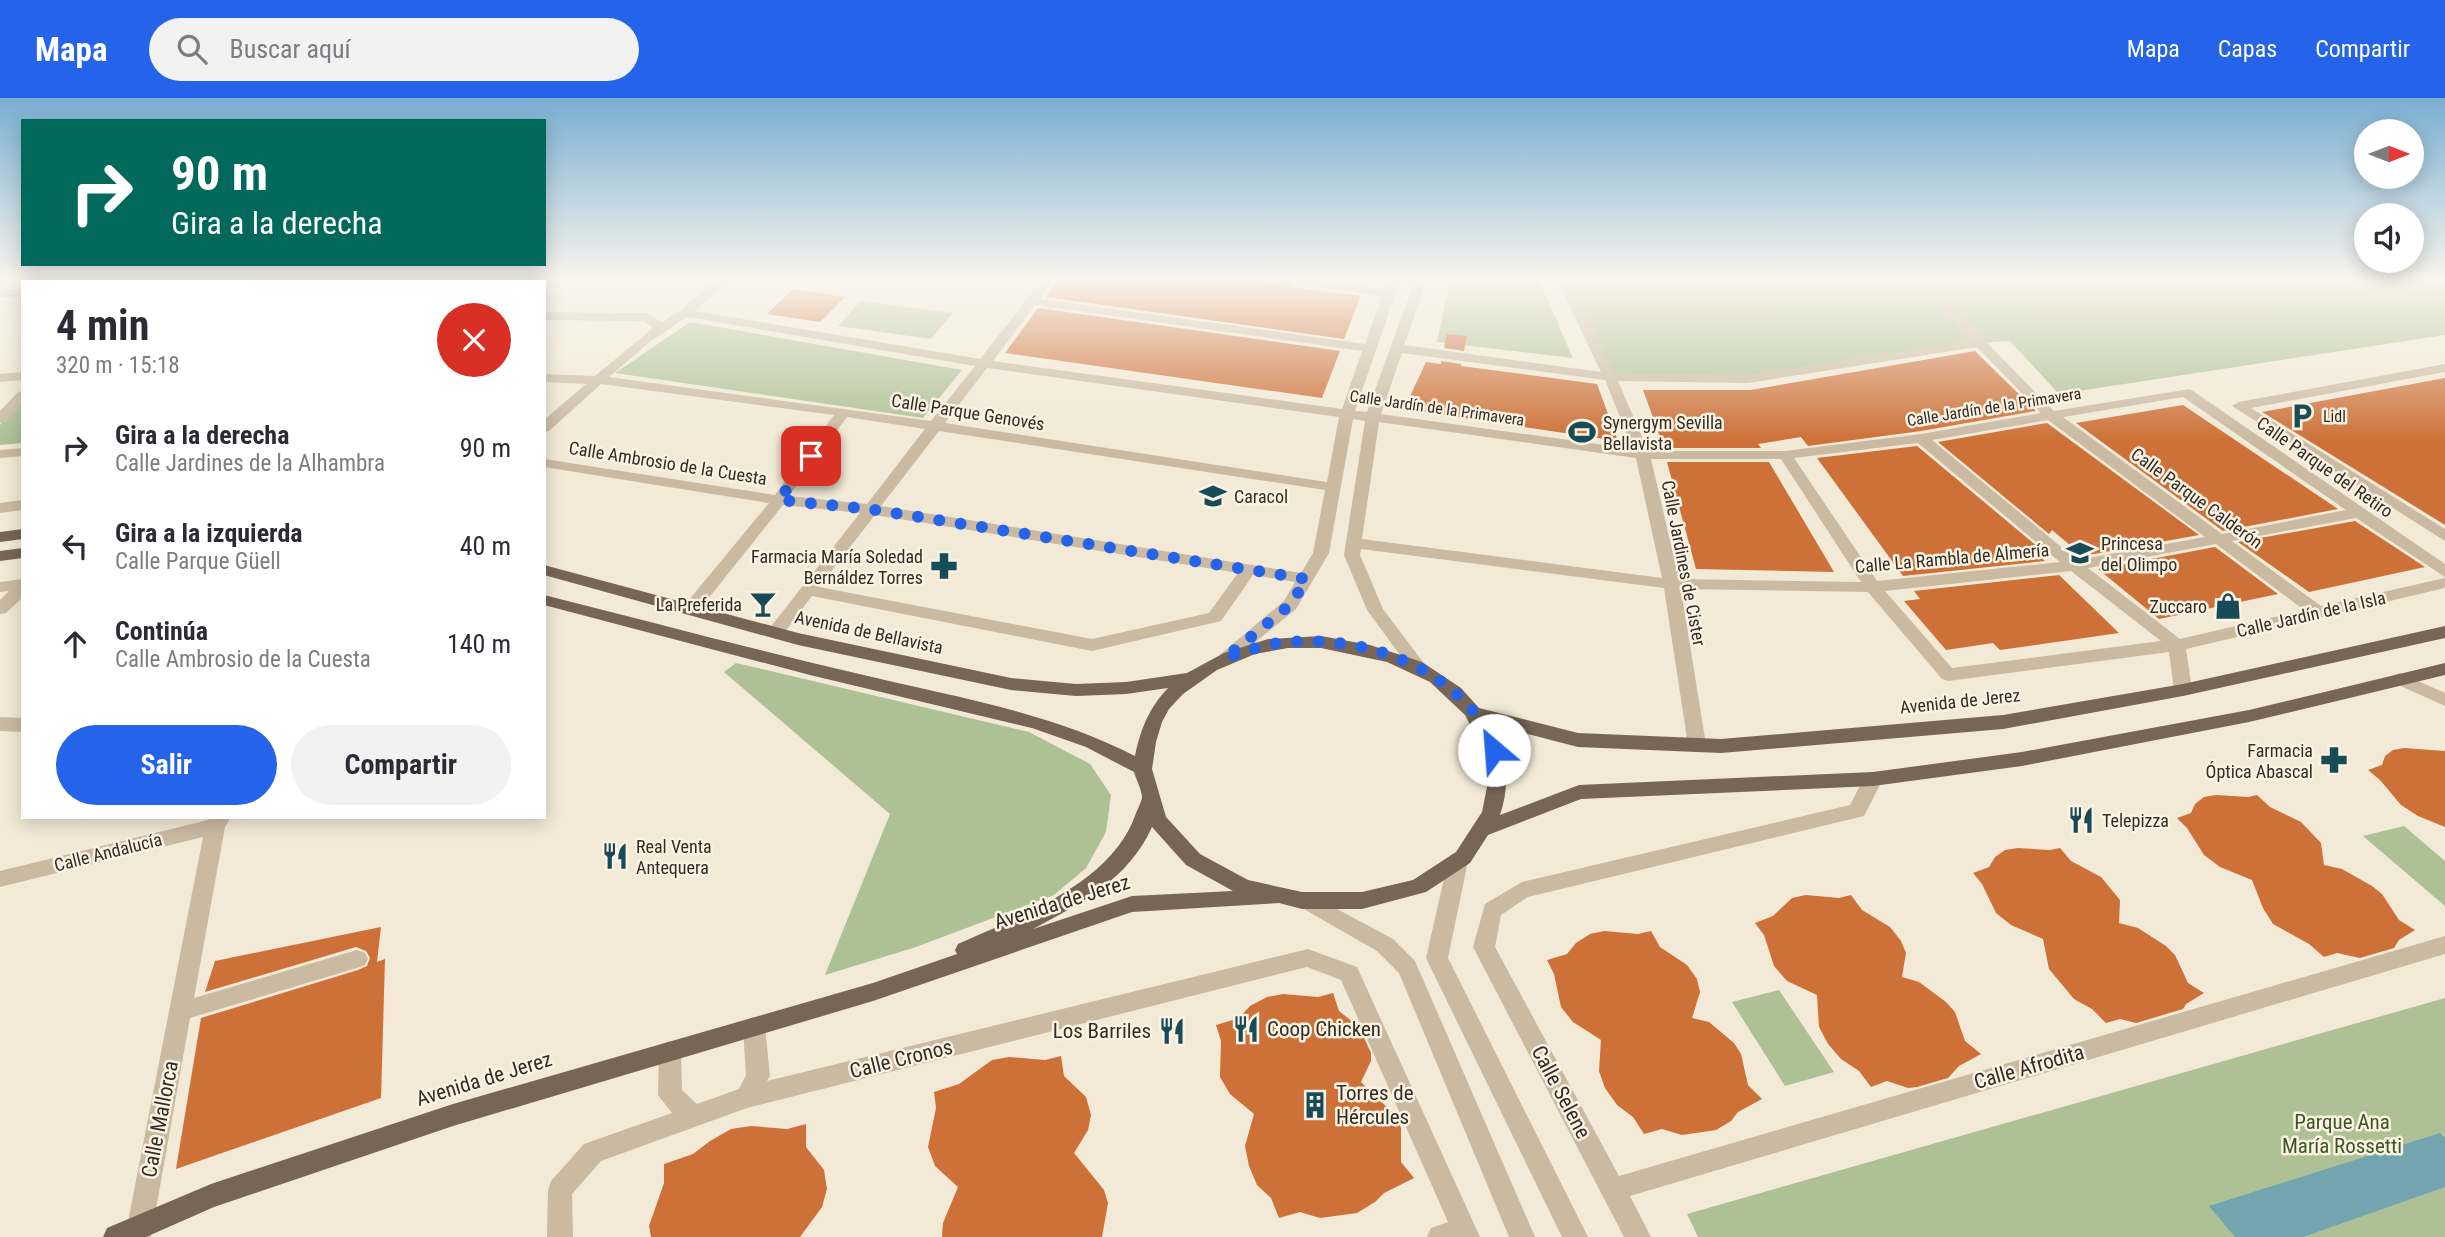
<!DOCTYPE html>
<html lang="es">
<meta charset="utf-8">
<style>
body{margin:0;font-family:"Roboto Condensed",sans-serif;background:#f2f2f3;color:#2b2b33;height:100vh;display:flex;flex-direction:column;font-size:26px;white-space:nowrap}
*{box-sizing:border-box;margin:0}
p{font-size:23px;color:#7c7c81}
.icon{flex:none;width:38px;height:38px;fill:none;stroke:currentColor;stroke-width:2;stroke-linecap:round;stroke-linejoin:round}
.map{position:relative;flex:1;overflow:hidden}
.panel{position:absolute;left:21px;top:182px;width:525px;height:539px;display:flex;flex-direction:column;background:#fff;border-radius:0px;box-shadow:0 4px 18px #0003}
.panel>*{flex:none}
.guide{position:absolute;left:21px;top:21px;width:525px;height:147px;border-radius:0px;box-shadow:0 4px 18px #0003;background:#00695c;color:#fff;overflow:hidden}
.needle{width:46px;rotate:90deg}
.tools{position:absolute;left:2354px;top:21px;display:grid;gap:14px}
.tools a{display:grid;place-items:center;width:70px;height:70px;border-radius:50%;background:#fff;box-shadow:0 4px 18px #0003;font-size:35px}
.pin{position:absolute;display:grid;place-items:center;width:60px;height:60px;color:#fff;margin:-30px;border-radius:14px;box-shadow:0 4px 10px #0006}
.me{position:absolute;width:77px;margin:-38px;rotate:333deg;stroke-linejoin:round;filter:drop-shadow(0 0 5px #0008)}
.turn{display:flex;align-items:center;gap:24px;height:147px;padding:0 35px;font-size:32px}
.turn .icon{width:91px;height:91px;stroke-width:2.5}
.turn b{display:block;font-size:49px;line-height:60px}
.round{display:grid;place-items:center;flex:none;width:74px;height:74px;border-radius:37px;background:#f2f2f3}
.headline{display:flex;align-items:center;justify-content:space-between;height:119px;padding:0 35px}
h1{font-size:42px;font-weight:700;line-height:52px}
.button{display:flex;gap:14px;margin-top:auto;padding:14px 35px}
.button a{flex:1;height:80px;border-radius:42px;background:#2563eb;color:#fff;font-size:28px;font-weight:700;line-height:80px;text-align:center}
.button a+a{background:#f2f2f3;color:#2b2b33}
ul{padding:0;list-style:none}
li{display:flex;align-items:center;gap:21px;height:98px;padding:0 35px}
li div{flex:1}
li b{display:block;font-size:26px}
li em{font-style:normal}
header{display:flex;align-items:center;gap:42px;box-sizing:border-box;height:98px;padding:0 35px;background:#2563eb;color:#fff}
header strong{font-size:33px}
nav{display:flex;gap:38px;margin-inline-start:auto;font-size:24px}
.search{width:490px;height:63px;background:#f2f2f3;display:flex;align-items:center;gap:18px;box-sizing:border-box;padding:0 24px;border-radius:38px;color:#7c7c81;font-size:26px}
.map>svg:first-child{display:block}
.green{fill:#adc195}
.water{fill:#73a5b0}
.building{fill:#cd7139}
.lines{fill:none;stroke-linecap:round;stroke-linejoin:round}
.minor{fill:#cabaa2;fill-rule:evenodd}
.major{fill:#776555;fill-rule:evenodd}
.route{stroke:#2563eb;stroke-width:12;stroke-dasharray:0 21.6}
.labels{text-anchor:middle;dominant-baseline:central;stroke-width:5;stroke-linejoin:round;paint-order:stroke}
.far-street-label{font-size:16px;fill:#342c25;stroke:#faf2e2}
.far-poi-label{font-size:16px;fill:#342c25;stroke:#faf2e2;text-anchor:start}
.street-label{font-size:18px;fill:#342c25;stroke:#faf2e2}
.poi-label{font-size:18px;fill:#342c25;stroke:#faf2e2;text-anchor:start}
.near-street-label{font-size:21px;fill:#342c25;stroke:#faf2e2}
.near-poi-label{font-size:21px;fill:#342c25;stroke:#faf2e2;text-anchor:start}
.near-park-label{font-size:21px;fill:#3d5427;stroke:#faf2e2}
</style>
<header>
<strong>Mapa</strong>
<div class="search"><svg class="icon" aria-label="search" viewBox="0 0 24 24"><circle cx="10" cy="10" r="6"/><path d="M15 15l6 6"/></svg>Buscar aquí</div>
<nav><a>Mapa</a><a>Capas</a><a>Compartir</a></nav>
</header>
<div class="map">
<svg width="2445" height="1139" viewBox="0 0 2445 1139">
<rect width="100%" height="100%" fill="#f2e9d6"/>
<g class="green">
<polygon points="1450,182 1539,182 1573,260 1437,244"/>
<polygon points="1563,182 2445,182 2445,237 2059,296 2010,243 1981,245 1748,281 1610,279"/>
<polygon points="861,203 952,215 952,216 931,241 838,228"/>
<polygon points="690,224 962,272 923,320 615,275"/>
<polygon points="23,301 23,345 0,347 0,327"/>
<polygon points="736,565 1029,634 1090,666 1111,697 1106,734 1086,770 1054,797 916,849 825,877 890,716 724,574"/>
<polygon points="2404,728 2445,763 2445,808 2363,738"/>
<polygon points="1779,892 1834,974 1785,988 1732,904"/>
<polygon points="2445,900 2445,1139 1698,1139 1687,1116"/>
</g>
<polygon class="water" points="2440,1035 2445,1040 2445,1089 2303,1139 2235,1139 2209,1108"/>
<g class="building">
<polygon points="1058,182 1252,182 1278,185 1278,182 1285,182 1294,189 1361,198 1344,241 1046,199"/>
<polygon points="793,191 845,199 820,224 767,216"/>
<polygon points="1038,210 1340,253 1322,300 1005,255"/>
<polygon points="1447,236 1467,238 1464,253 1444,250"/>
<polygon points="1975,253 2036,313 1921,333 1808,348 1801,339 1758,346 1761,350 1664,350 1643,292 1751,292"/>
<polygon points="1441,263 1461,266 1461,268 1597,286 1618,343 1404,311 1426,264 1441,266"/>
<polygon points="2445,280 2445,427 2262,314"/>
<polygon points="2183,307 2338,411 2223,433 2076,325"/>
<polygon points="2047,325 2199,437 2083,458 2052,432 2049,436 1938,344"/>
<polygon points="1917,348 2038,449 2034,453 2045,463 1903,478 1817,360"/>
<polygon points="1667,364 1769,364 1834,474 1696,471"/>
<polygon points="2355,423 2425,469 2309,494 2238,444"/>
<polygon points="2215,449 2278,496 2159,521 2098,471"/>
<polygon points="2059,477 2119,535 2000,552 1993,545 1946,552 1904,503 1920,501 1914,493"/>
<polygon points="2404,650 2445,653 2445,729 2418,718 2401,707 2380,682 2368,672 2382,667 2385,658 2393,652"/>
<polygon points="2216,697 2248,699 2257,697 2270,709 2301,724 2321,745 2324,767 2342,771 2372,788 2382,796 2399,822 2415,832 2399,842 2394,850 2360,860 2337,855 2324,859 2309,846 2273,826 2263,810 2252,782 2220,769 2204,757 2187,730 2177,720 2191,715 2195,706 2204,699"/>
<polygon points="2018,750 2050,752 2060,750 2071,763 2101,779 2120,802 2119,825 2138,830 2166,848 2175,857 2188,885 2204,895 2186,906 2183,911 2136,925 2120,921 2106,925 2092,911 2074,901 2049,871 2043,841 2011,827 1996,815 1982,786 1973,775 1989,769 1995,759 2005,752"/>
<polygon points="1806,797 1839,800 1851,797 1862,812 1890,829 1901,843 1906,855 1902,879 1919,884 1946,904 1955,914 1965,943 1981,956 1959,968 1948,980 1917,989 1908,990 1887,983 1871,989 1859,973 1841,961 1828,946 1819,929 1817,897 1787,883 1774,868 1764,837 1755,825 1773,818 1792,800"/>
<polygon points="381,829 377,864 385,861 381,1000 176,1071 201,920 358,872 367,868 370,860 366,853 356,849 205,894 215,863"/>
<polygon points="1604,833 1638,836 1651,833 1660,849 1687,867 1697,881 1700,894 1692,920 1709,924 1734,945 1741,956 1748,987 1762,1001 1738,1014 1731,1023 1716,1032 1682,1037 1662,1031 1644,1036 1633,1019 1617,1007 1605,990 1599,973 1601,942 1573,924 1561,909 1554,876 1547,862 1567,856 1576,845 1590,836"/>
<polygon points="1333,895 1339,913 1359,929 1371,955 1371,963 1361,984 1396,1018 1401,1030 1401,1064 1414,1080 1384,1095 1375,1104 1357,1115 1320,1120 1300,1114 1279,1120 1271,1100 1257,1087 1249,1068 1245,1048 1254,1016 1230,996 1220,979 1221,943 1216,927 1239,920 1250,908 1267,899 1283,896 1318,899"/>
<polygon points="1061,958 1064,978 1086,999 1091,1017 1088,1032 1074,1055 1104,1092 1108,1105 1102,1139 942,1139 943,1125 958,1089 935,1068 928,1049 936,1010 934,994 959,986 992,962 1009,959 1045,962"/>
<polygon points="806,1026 806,1049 824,1072 827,1091 822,1109 800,1139 651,1139 649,1128 664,1085 664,1066 693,1056 710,1043 731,1031 751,1028 787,1031"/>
</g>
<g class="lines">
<g class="minor">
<path d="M715,182h14l-34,31 285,48 62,-79h12l-14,19 325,45 17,-48 -88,-12 -6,-4h34l63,9 3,-9h12l-45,131 12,1 48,-132h12l-23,65 197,27 -44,-92h12l46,93 133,2 223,-34 -59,-61h13l129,131 136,-22 255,175v13l-89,-59 -124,23 89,65 124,-28v10l-259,61 6,41 -3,4h-12l-3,-4 -5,-38 -221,29 -6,-2 -74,-87 -187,-3 25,156 -2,5h-14l-2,-5 -24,-157 -303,-39 -1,6 23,54 43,57 -9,6 -6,-2 -44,-60 -23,-55 21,-134 -12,-2 -24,134 -33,56 -65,53h-12l-3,-4 68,-57 11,-19 -42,-7 -32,46 -129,30 -280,-55 -31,41 -6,2 -9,-6 3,-4 91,-116 -77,-8 -87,109h-12l-2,-4 2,-4 85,-103 -225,-36v-8l231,36 59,-80 -233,-31 -52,47 -5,1v-12l42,-36 -42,-2v-8l51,2 58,-48 -10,-7 -99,-1v-8l102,1 16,9 19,-12zM1035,207l327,46 -20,58 -349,-48zM687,219l288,49 -44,55 -322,-44 42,-36zM1977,249l64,66 -120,21 -136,17h-137l-30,-70 130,2zM1402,255l203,27 28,69 -252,-35zM987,270l352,49 -12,65 -382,-59zM2183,299l163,113 -124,24 -159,-117zM847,319l78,12 -58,75 -78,-8zM2048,322l157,117 -128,23 -145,-120zM1379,324l257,36 26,120 -300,-39zM939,333l386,59 -12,63 -12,20 -420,-67zM1918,345l142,119 -183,19 -83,-123zM1651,361h130l80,123 -182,-3zM875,417l363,58 -29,40 -117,26 -273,-52zM2216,446l88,66 -124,29 -92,-71zM2071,473l90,70 -209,27 -67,-77z"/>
<rect x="0" y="191" width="23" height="8"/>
<polygon points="2445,266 2445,274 2251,310 2445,431 2445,443 2232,308 2239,304"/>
<polygon points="23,274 23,282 0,284 0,276"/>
<polygon points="23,293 23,305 5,324 0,325 0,313 18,294"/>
<polygon points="23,350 23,358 0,360 0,352"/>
<polygon points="23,402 23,412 0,415 0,405"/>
<polygon points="23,481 23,499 6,515 0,516 0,502 9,493 0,494 0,484"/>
<polygon points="2400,575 2445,595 2445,608 2394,585 2391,581 2394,577"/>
<polygon points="0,619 23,620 23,634 0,633"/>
<polygon points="1873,674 1880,676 1883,681 1864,718 1528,799 1501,817 1495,849 1619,1078 2445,838 2445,856 1630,1098 1651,1139 1624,1139 1473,849 1485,806 1522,784 1850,707 1866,676"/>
<polygon points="210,719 231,719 225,729 194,900 357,852 365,855 368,861 365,867 357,870 190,920 151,1139 125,1139 203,739 0,789 0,773 208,722"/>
<polygon points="1458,755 1465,757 1468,763 1448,860 1588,1139 1562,1139 1426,860 1448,763 1451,757"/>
<polygon points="1309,796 1393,841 1415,863 1535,1139 1509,1139 1399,875 1377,853 1302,810 1299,804 1302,798"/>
<polygon points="1308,851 1357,869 1480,1139 1427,1139 1431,1130 1448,1124 1341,882 1307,869 747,1010 601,1063 572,1096 573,1139 547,1139 548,1092 551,1083 584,1046 672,1015 658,997 659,953 662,946 670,943 678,946 681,953 682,992 697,1006 739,991 746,977 743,929 746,922 754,919 762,922 765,929 770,978 767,983"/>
</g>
<g class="major">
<polygon points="23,431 23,441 0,444 0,434"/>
<polygon points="23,450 23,460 0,463 0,453"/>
<path d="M544,467l254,68 213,45 65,6 50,-2 61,-9 37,-20 44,-14 53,-3 49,9 52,17 39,26 18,20 99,25 143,6 282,-24 180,-31 262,-58v12l-262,58 -180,33 -282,24 -143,-6 -89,-23c18,28 22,59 11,91l79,-30 294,-13 149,-20 227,-42 196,-47v12l-196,47 -227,44 -149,20 -292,13 -93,36 -18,28 -44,29 -64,17h-60l-23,-6 -147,9 -259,89 -420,125 -239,81 -68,30h-43l4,-9 104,-44 242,-80 420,-121 84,-29 -2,-4 3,-6c62,-28 155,-61 178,-131 2,-4 5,-11 6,-15 0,-8 -6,-19 -8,-26l-48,-25 -54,-19 -222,-53 -266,-70v-10c104,26 207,54 311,78 94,23 193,38 280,83 6,-28 14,-48 33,-68l-42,6 -50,2 -65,-6 -213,-45 -254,-70zM1288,550h33l66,14 43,20 35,33 19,37 4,30 -6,30 -26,40 -43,28 -51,12h-60l-54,-12 -48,-26 -34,-37 -14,-48 4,-27 6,-20 7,-13 14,-15 34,-24 38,-16zM1152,729l34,38 47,26 -101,5 -99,33c47,-25 96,-50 119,-102z"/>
</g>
</g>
<linearGradient id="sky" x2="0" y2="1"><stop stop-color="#79aed2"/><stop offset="0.53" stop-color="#f9f5ed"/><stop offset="1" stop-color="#f9f5ed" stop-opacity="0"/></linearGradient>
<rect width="2445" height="342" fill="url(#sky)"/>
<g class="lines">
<path class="route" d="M811,358l-32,44 90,9 438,70 -17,26 -65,53c15,-4 31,-11 47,-14 72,-11 154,11 202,68 9,11 14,26 20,38"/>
</g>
<defs>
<symbol id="parking-bare" viewBox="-9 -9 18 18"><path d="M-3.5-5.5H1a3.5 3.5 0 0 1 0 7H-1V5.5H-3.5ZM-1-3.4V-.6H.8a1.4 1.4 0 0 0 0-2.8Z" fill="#184b58" stroke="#faf2e2" stroke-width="2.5" paint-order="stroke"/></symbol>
<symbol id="stadium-bare" viewBox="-9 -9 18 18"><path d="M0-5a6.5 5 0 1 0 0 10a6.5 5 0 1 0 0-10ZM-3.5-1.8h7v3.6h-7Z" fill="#184b58" stroke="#faf2e2" stroke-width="2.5" paint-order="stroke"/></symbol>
<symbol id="school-bare" viewBox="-9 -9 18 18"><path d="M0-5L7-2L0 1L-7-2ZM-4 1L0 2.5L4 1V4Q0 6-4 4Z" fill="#184b58" stroke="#faf2e2" stroke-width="2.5" paint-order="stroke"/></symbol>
<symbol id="pharmacy-bare" viewBox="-9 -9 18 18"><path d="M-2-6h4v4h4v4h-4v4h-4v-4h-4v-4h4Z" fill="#184b58" stroke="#faf2e2" stroke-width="2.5" paint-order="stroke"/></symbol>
<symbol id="bar-bare" viewBox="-9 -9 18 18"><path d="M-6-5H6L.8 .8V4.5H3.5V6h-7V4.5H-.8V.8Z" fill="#184b58" stroke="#faf2e2" stroke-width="2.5" paint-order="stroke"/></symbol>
<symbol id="shop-bare" viewBox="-9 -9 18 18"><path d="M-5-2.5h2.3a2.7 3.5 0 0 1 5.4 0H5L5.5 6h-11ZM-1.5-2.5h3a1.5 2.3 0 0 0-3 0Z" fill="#184b58" stroke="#faf2e2" stroke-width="2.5" paint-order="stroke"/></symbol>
<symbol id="restaurant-bare" viewBox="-9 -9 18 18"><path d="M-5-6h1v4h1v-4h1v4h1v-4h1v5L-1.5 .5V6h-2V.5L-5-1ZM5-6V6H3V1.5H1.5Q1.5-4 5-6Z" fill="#184b58" stroke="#faf2e2" stroke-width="2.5" paint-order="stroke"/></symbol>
<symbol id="building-bare" viewBox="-9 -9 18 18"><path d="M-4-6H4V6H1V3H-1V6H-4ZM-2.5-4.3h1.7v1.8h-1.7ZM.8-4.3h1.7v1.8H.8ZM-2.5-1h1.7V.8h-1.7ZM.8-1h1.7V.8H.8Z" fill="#184b58" stroke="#faf2e2" stroke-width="2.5" paint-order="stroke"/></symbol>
</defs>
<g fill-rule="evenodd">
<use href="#parking-bare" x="2283" y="299" width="38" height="38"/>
<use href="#stadium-bare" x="1563" y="315" width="38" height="38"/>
<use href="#school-bare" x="1194" y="379" width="38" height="38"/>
<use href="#school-bare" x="2061" y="436" width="38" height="38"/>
<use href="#pharmacy-bare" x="925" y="449" width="38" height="38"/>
<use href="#bar-bare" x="744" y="487" width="38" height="38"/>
<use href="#shop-bare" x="2209" y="489" width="38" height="38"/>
<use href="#pharmacy-bare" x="2315" y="643" width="38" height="38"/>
<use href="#restaurant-bare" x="2062" y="703" width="38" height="38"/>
<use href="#restaurant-bare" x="596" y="739" width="38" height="38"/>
<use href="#restaurant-bare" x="1227" y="912" width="38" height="38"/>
<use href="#restaurant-bare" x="1153" y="914" width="38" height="38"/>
<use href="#building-bare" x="1296" y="988" width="38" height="38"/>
</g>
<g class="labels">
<g class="far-street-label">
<text transform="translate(1994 309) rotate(-9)">Calle Jardín de la Primavera</text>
<text transform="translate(1437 310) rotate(8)">Calle Jardín de la Primavera</text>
</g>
<g class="far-poi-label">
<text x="2323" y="318">Lidl</text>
</g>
<g class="street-label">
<text transform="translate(968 314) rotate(9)">Calle Parque Genovés</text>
<text transform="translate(668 365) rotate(9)">Calle Ambrosio de la Cuesta</text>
<text transform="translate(2325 369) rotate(35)">Calle Parque del Retiro</text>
<text transform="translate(2197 400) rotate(36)">Calle Parque Calderón</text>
<text transform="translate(1952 460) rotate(-5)">Calle La Rambla de Almería</text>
<text transform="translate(1684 465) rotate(79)">Calle Jardines de Cister</text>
<text transform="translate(2311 516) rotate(-13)">Calle Jardín de la Isla</text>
<text transform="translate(869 534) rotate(12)">Avenida de Bellavista</text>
<text transform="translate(1960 603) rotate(-6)">Avenida de Jerez</text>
<text transform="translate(108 754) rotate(-14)">Calle Andalucía</text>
</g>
<g class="poi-label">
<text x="1603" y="324">Synergym Sevilla<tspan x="1603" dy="21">Bellavista</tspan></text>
<text x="1234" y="398">Caracol</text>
<text x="2101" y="445">Princesa<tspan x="2101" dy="21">del Olimpo</tspan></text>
<text x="923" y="458" text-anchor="end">Farmacia María Soledad<tspan x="923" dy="21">Bernáldez Torres</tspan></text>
<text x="742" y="506" text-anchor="end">La Preferida</text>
<text x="2207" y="508" text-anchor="end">Zuccaro</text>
<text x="2313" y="652" text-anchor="end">Farmacia<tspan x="2313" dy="21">Óptica Abascal</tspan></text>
<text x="2102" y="722">Telepizza</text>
<text x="636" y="748">Real Venta<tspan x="636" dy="21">Antequera</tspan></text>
</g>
<g class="near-street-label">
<text transform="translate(1062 804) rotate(-17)">Avenida de Jerez</text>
<text transform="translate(901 961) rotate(-14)">Calle Cronos</text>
<text transform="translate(2029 969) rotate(-16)">Calle Afrodita</text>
<text transform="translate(484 981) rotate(-17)">Avenida de Jerez</text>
<text transform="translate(1561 994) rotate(62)">Calle Selene</text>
<text transform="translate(160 1021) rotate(-79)">Calle Mallorca</text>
</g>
<g class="near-poi-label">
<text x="1267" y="931">Coop Chicken</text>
<text x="1151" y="933" text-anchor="end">Los Barriles</text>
<text x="1336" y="995">Torres de<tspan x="1336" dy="24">Hércules</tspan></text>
</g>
<g class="near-park-label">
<text x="2342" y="1024">Parque Ana<tspan x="2342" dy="24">María Rossetti</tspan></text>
</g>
</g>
</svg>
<div class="tools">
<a><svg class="needle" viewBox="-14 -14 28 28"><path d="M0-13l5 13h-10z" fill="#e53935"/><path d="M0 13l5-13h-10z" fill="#7c7c81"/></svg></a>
<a><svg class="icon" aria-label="sound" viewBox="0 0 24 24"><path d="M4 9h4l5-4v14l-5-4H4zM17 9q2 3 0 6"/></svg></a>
</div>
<div class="pin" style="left:811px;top:358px;background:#d93025"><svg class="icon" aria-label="arrive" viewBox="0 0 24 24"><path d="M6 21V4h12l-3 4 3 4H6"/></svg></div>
<svg class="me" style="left:1494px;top:652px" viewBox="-20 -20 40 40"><circle r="19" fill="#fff"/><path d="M0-13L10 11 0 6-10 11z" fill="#2563eb"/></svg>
<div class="guide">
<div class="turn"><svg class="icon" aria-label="right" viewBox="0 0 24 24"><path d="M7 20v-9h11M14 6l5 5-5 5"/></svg><div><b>90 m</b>Gira a la derecha</div></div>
</div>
<section class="panel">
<div class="headline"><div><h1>4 min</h1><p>320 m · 15:18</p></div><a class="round" style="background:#d93025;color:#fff"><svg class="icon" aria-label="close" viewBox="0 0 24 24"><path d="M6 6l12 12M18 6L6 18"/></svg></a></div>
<ul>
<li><svg class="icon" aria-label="right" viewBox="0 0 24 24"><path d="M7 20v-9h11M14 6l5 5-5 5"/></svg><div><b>Gira a la derecha</b><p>Calle Jardines de la Alhambra</p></div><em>90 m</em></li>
<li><svg class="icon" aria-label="left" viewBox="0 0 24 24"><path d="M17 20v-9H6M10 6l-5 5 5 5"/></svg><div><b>Gira a la izquierda</b><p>Calle Parque Güell</p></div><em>40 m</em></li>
<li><svg class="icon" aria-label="ahead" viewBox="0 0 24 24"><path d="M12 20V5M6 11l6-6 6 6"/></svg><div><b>Continúa</b><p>Calle Ambrosio de la Cuesta</p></div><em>140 m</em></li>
</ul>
<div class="button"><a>Salir</a><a>Compartir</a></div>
</section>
</div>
